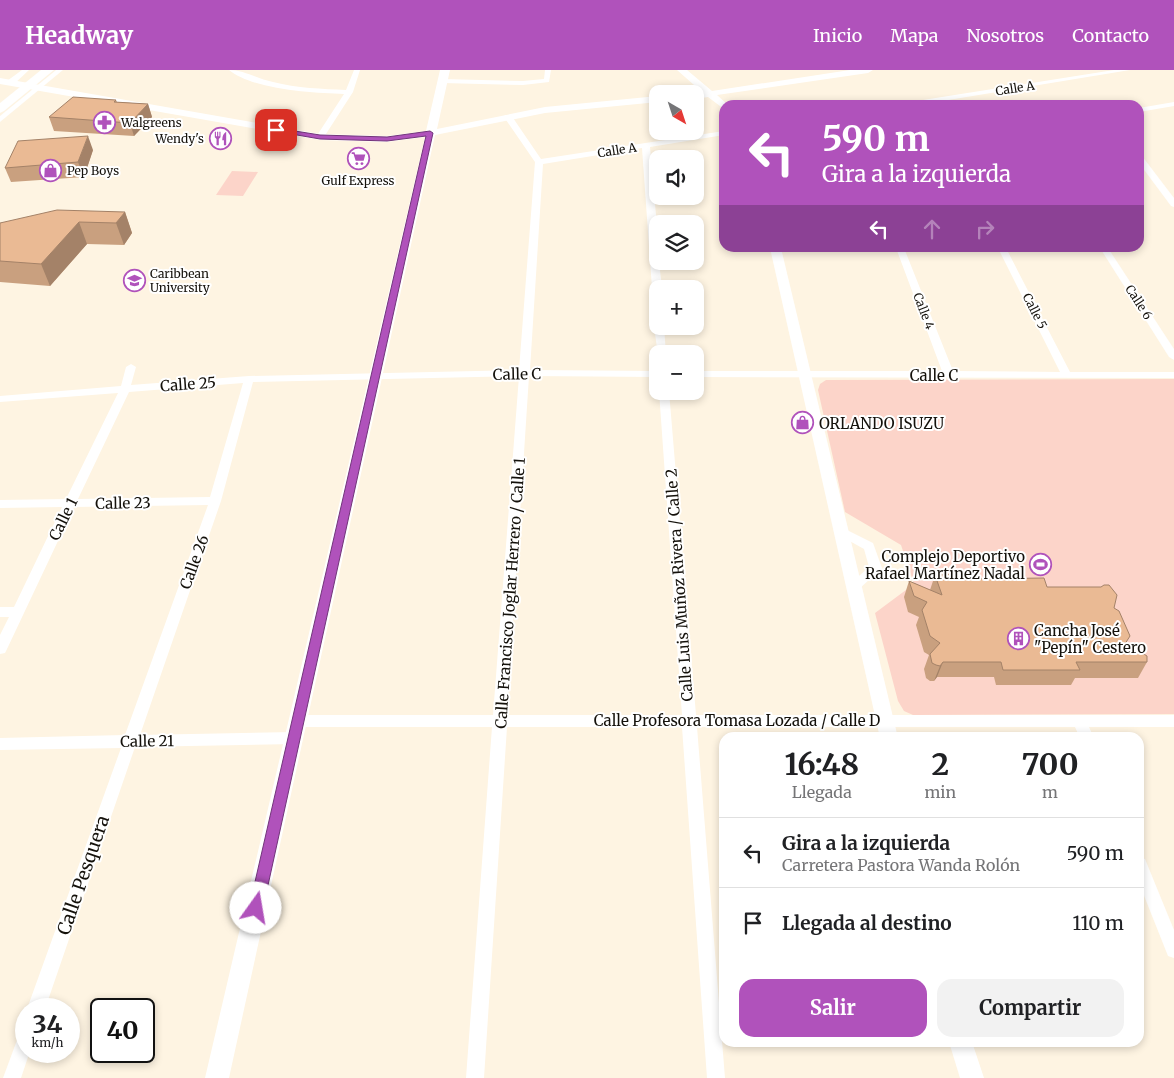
<!DOCTYPE html>
<html lang="es">
<meta charset="utf-8">
<style>
body{margin:0;font-family:Merriweather,serif;background:#f2f2f2;color:#202124;height:100vh;display:flex;flex-direction:column;font-size:19px;white-space:nowrap}
*{box-sizing:border-box;margin:0}
p{font-size:16px;color:#757577}
.icon{flex:none;width:28px;height:28px;fill:none;stroke:currentColor;stroke-width:2;stroke-linecap:round;stroke-linejoin:round}
.map{position:relative;flex:1;overflow:hidden}
.side{position:absolute;left:719px;top:662px;width:425px;height:315px;display:flex;flex-direction:column;background:#fff;border-radius:15px;box-shadow:0 2px 8px #0003}
.side>*{flex:none}
.banner{position:absolute;left:719px;top:30px;width:425px;height:152px;border-radius:15px;box-shadow:0 2px 8px #0003;background:#b052bb;color:#fff;overflow:hidden}
.needle{width:32px;rotate:141deg}
.controls{position:absolute;left:649px;top:15px;display:grid;gap:10px}
.controls a{display:grid;place-items:center;width:55px;height:55px;border-radius:10px;background:#fff;box-shadow:0 2px 8px #0003;font-size:25px}
.speed{position:absolute;left:15px;top:928px;display:flex;gap:10px;font-size:25px;font-weight:700;text-align:center}
.speed>*{display:grid;place-content:center;width:65px;height:65px;border-radius:50%;background:#fff;box-shadow:0 2px 8px #0003;line-height:1}
.speed small{font-size:12px;font-weight:400}
.speed .limit{border:2px solid #111;border-radius:8px;background:#fff;color:#111}
.pin{position:absolute;display:grid;place-items:center;width:42px;height:42px;color:#fff;margin:-21px;border-radius:10px;box-shadow:0 2px 8px #0006}
.me{position:absolute;width:55px;margin:-28px;rotate:13deg;stroke-linejoin:round;filter:drop-shadow(0 0 4px #0008)}
.turn{display:flex;align-items:center;gap:18px;height:105px;padding:0 20px;font-size:22px}
.turn .icon{width:65px;height:65px;stroke-width:2.5}
.turn b{display:block;font-size:35px;line-height:42px}
.lanes{display:flex;align-items:center;height:48px;padding:0 20px;background:#0003;justify-content:center;gap:25px;direction:ltr}
.lanes .off{opacity:.35}
.eta{display:flex;justify-content:space-evenly;align-items:center;height:85px;text-align:center}
.eta b{font-size:30px;font-weight:700;line-height:35px}
.button{display:flex;gap:10px;margin-top:auto;padding:10px 20px}
.button a{flex:1;height:58px;border-radius:15px;background:#b052bb;color:#fff;font-size:20px;font-weight:700;line-height:58px;text-align:center}
.button a+a{background:#f2f2f2;color:#202124}
ul{padding:0;list-style:none}
li{display:flex;align-items:center;gap:15px;height:70px;padding:0 20px;border-top:1px solid #e0e0e0}
li div{flex:1}
li b{display:block;font-size:19px}
li em{font-style:normal}
header{display:flex;align-items:center;gap:30px;box-sizing:border-box;height:70px;padding:0 25px;background:#b052bb;color:#fff}
header strong{font-size:24px}
nav{display:flex;gap:28px;margin-inline-start:auto;font-size:18px}
.map>svg:first-child{display:block}
.green{fill:#fcd4c9}
.lines{fill:none;stroke-linecap:round;stroke-linejoin:round}
.minor{fill:#fff;fill-rule:evenodd}
.tertiary{fill:#fff;fill-rule:evenodd}
.primary{fill:#fff;fill-rule:evenodd}
.wall{fill:#c9a07f}
.shaded-wall{fill:#a48268}
.building{fill:#eaba94;stroke:#a48268}
.route{fill:#b052bb;stroke:#72357a}
.labels{text-anchor:middle;dominant-baseline:central;stroke-width:4;stroke-linejoin:round;paint-order:stroke}
.far-street-label{font-size:12px;fill:#14110b;stroke:#fff}
.far-poi-label{font-size:12px;fill:#14110b;stroke:#fff;text-anchor:start}
.street-label{font-size:15px;fill:#14110b;stroke:#fff}
.poi-label{font-size:15px;fill:#14110b;stroke:#fff;text-anchor:start}
.near-street-label{font-size:18px;fill:#14110b;stroke:#fff}
</style>
<header>
<strong>Headway</strong>
<nav><a>Inicio</a><a>Mapa</a><a>Nosotros</a><a>Contacto</a></nav>
</header>
<div class="map">
<svg width="1174" height="1008" viewBox="0 0 1174 1008">
<rect width="100%" height="100%" fill="#fef4e2"/>
<g class="green">
<polygon points="232,101 258,102 243,126 216,125"/>
<polygon points="1174,309 1174,644 913,645 904,641 898,631 875,543 914,514 901,475 845,442 818,320 820,314 826,310"/>
</g>
<g class="lines">
<g class="minor">
<polygon points="22,0 29,0 13,15 7,15 7,11"/>
<polygon points="56,0 63,0 0,52 0,46"/>
<path d="M229,0c15,0 29,9 44,12 24,6 49,7 73,8l8,-20h6l-7,22 -29,45 -4,2 -4,-2 28,-43c-32,-1 -90,-4 -115,-24z"/>
<polygon points="545,0 551,0 549,12 523,15 442,13 438,11 442,9 523,11 544,9"/>
<polygon points="1114,0 1130,0 918,35 900,35 904,33"/>
<polygon points="1174,32 1174,36 1139,42 1139,38"/>
<path d="M505,45h6l30,44 183,-28v4l-74,12 8,91v23h1l3,28h-4v16l-5,-3 -11,-154 -99,16 -13,206 128,1v6l-129,-1 -22,339h175l-23,-324h10l27,324h478v12h-85l5,11h-14l-5,-11h-378l28,351h-18l-25,-351h-175l-23,351h-18l26,-351h-193l-5,-2 -2,-4 2,-4 5,-2h194l26,-339 -266,6 -32,119 -81,234 155,-3 5,2 2,4 -2,4 -5,2 -160,3 -90,262h-18l94,-261 -121,2v-12l125,-3 83,-230 -134,2 -67,142 -2,4 -5,1v-19l9,-18h-9v-10h14l48,-100 -62,1v-8l66,-1 52,-106 -118,9v-6l121,-10 5,-19 5,-3 5,3 -5,18 118,-9 270,-6 16,-208 -31,-45zM243,313l-33,114 -132,2 51,-107z"/>
<polygon points="1139,86 1142,86 1174,128 1174,137 1171,136 1139,93"/>
<polygon points="896,178 904,178 953,301 1060,302 998,178 1006,178 1070,302 1174,302 1174,308 695,307 695,301 942,301"/>
<polygon points="1100,178 1108,178 1174,279 1174,290 1169,287"/>
<polygon points="658,253 658,256 664,256 666,284 658,284 658,286 654,256"/>
<polygon points="841,457 873,473 882,498 858,520 850,520 848,517 850,514 869,497 864,479 837,464 835,461 837,458"/>
<polygon points="1139,787 1145,789 1174,860 1174,888 1168,886 1139,813"/>
<polygon points="26,959 26,981 30,981 21,1008 3,1008 20,962"/>
</g>
<g class="tertiary">
<polygon points="440,0 450,0 437,59 545,37 658,26 658,32 545,43 435,65 229,1008 205,1008 425,67 387,72 320,70 0,14 0,8 320,64 387,66 426,61"/>
<polygon points="677,0 687,0 712,21 850,0 873,0 868,3 717,25 728,35 724,35 724,39 708,27 695,29 695,24 693,24 702,22"/>
<polygon points="770,178 781,178 898,668 880,668"/>
<polygon points="949,972 972,972 984,1008 960,1008"/>
</g>
<polygon class="primary" points="41,0 54,0 4,41 0,43 0,33"/>
</g>
<g class="wall">
<polygon points="116,30 117,32 148,34 152,47 134,66 54,61 49,47"/>
<polygon points="93,80 84,107 11,112 5,98"/>
<polygon points="125,142 132,163 124,175 87,174 50,216 0,212 0,153"/>
<polygon points="935,505 1047,517 1114,538 1123,577 1147,592 1138,608 1075,608 1071,615 996,615 994,607 937,607 934,611 930,611 926,608 924,599 929,585 924,582 916,555 919,547 908,542 904,527 909,511 930,520"/>
</g>
<g class="shaded-wall">
<polygon points="148,34 152,47 134,66 130,53"/>
<polygon points="88,66 93,80 84,107 78,92"/>
<polygon points="125,142 132,163 124,175 116,153"/>
<polygon points="79,152 87,174 50,216 41,194"/>
<polygon points="943,592 937,607 934,611 940,596"/>
</g>
<g class="building">
<polygon points="73,27 116,30 114,32 148,34 130,53 49,47"/>
<polygon points="88,66 78,92 5,98 18,71"/>
<polygon points="57,140 125,142 116,153 79,152 41,194 0,191 0,153"/>
<polygon points="971,504 973,509 1044,508 1047,517 1101,517 1104,515 1109,515 1117,525 1114,538 1119,541 1130,566 1123,577 1139,581 1147,586 1147,592 1076,592 1080,600 1003,600 1001,592 943,592 940,596 936,595 932,593 930,584 940,573 930,566 922,540 927,532 914,526 909,511 942,525 935,505"/>
</g>
<polygon class="route" points="276,58 320,65 387,67 430,61 433,63 263,838 261,843 256,845 251,843 249,838 426,66 387,71 320,69 274,61 273,60"/>
<defs>
<symbol id="pharmacy-ring" viewBox="-11 -11 22 22"><circle r="9.5" fill="#fff" stroke="#b052bb" stroke-width="1.5"/><path d="M-2-6h4v4h4v4h-4v4h-4v-4h-4v-4h4Z" fill="#b052bb"/></symbol>
<symbol id="restaurant-ring" viewBox="-11 -11 22 22"><circle r="9.5" fill="#fff" stroke="#b052bb" stroke-width="1.5"/><path d="M-5-6h1v4h1v-4h1v4h1v-4h1v5L-1.5 .5V6h-2V.5L-5-1ZM5-6V6H3V1.5H1.5Q1.5-4 5-6Z" fill="#b052bb"/></symbol>
<symbol id="supermarket-ring" viewBox="-11 -11 22 22"><circle r="9.5" fill="#fff" stroke="#b052bb" stroke-width="1.5"/><path d="M-6-5.5h2.5l.6 2H6L4.5 2H-2.5L-4.4-4H-6ZM-1.5 3.2a1.3 1.3 0 1 0 .1 0ZM3 3.2a1.3 1.3 0 1 0 .1 0Z" fill="#b052bb"/></symbol>
<symbol id="shop-ring" viewBox="-11 -11 22 22"><circle r="9.5" fill="#fff" stroke="#b052bb" stroke-width="1.5"/><path d="M-5-2.5h2.3a2.7 3.5 0 0 1 5.4 0H5L5.5 6h-11ZM-1.5-2.5h3a1.5 2.3 0 0 0-3 0Z" fill="#b052bb"/></symbol>
<symbol id="university-ring" viewBox="-11 -11 22 22"><circle r="9.5" fill="#fff" stroke="#b052bb" stroke-width="1.5"/><path d="M0-5L7-2L0 1L-7-2ZM-4 1L0 2.5L4 1V4Q0 6-4 4Z" fill="#b052bb"/></symbol>
<symbol id="stadium-ring" viewBox="-11 -11 22 22"><circle r="9.5" fill="#fff" stroke="#b052bb" stroke-width="1.5"/><path d="M0-5a6.5 5 0 1 0 0 10a6.5 5 0 1 0 0-10ZM-3.5-1.8h7v3.6h-7Z" fill="#b052bb"/></symbol>
<symbol id="building-ring" viewBox="-11 -11 22 22"><circle r="9.5" fill="#fff" stroke="#b052bb" stroke-width="1.5"/><path d="M-4-6H4V6H1V3H-1V6H-4ZM-2.5-4.3h1.7v1.8h-1.7ZM.8-4.3h1.7v1.8H.8ZM-2.5-1h1.7V.8h-1.7ZM.8-1h1.7V.8H.8Z" fill="#b052bb"/></symbol>
</defs>
<g fill-rule="evenodd">
<use href="#pharmacy-ring" x="92" y="40" width="25" height="25"/>
<use href="#restaurant-ring" x="208" y="56" width="25" height="25"/>
<use href="#supermarket-ring" x="346" y="76" width="25" height="25"/>
<use href="#shop-ring" x="38" y="88" width="25" height="25"/>
<use href="#university-ring" x="122" y="198" width="25" height="25"/>
<use href="#shop-ring" x="790" y="340" width="25" height="25"/>
<use href="#stadium-ring" x="1028" y="482" width="25" height="25"/>
<use href="#building-ring" x="1006" y="556" width="25" height="25"/>
</g>
<g class="labels">
<g class="far-street-label">
<text transform="translate(1015 18) rotate(-9)">Calle A</text>
<text transform="translate(617 80) rotate(-9)">Calle A</text>
<text transform="translate(1139 232) rotate(57)">Calle 6</text>
<text transform="translate(924 241) rotate(69)">Calle 4</text>
<text transform="translate(1035 241) rotate(63)">Calle 5</text>
</g>
<g class="far-poi-label">
<text x="121" y="52">Walgreens</text>
<text x="204" y="68" text-anchor="end">Wendy's</text>
<text x="67" y="100">Pep Boys</text>
<text x="358" y="110" text-anchor="middle">Gulf Express</text>
<text x="150" y="203">Caribbean<tspan x="150" dy="14">University</tspan></text>
</g>
<g class="street-label">
<text transform="translate(517 304) rotate(-1)">Calle C</text>
<text x="934" y="305">Calle C</text>
<text transform="translate(188 314) rotate(-4)">Calle 25</text>
<text transform="translate(123 433) rotate(-1)">Calle 23</text>
<text transform="translate(63 449) rotate(-64)">Calle 1</text>
<text transform="translate(194 492) rotate(-70)">Calle 26</text>
<text transform="translate(679 515) rotate(-94)">Calle Luis Muñoz Rivera / Calle 2</text>
<text transform="translate(510 523) rotate(-86)">Calle Francisco Joglar Herrero / Calle 1</text>
<text x="737" y="650">Calle Profesora Tomasa Lozada / Calle D</text>
<text transform="translate(147 671) rotate(-1)">Calle 21</text>
</g>
<g class="poi-label">
<text x="819" y="353">ORLANDO ISUZU</text>
<text x="1025" y="486" text-anchor="end">Complejo Deportivo<tspan x="1025" dy="17">Rafael Martínez Nadal</tspan></text>
<text x="1034" y="560">Cancha José<tspan x="1034" dy="17">"Pepín" Cestero</tspan></text>
</g>
<g class="near-street-label">
<text transform="translate(83 805) rotate(-71)">Calle Pesquera</text>
</g>
</g>
</svg>
<div class="controls">
<a><svg class="needle" viewBox="-14 -14 28 28"><path d="M0-13l5 13h-10z" fill="#e53935"/><path d="M0 13l5-13h-10z" fill="#757577"/></svg></a>
<a><svg class="icon" aria-label="sound" viewBox="0 0 24 24"><path d="M4 9h4l5-4v14l-5-4H4zM17 9q2 3 0 6"/></svg></a>
<a><svg class="icon" aria-label="layers" viewBox="0 0 24 24"><path d="M12 4l9 5-9 5-9-5zM3 14l9 5 9-5"/></svg></a>
<a>+</a>
<a>−</a>
</div>
<div class="speed"><div>34<small>km/h</small></div><div class="limit">40</div></div>
<div class="pin" style="left:276px;top:60px;background:#d93025"><svg class="icon" aria-label="arrive" viewBox="0 0 24 24"><path d="M6 21V4h12l-3 4 3 4H6"/></svg></div>
<svg class="me" style="left:256px;top:838px" viewBox="-20 -20 40 40"><circle r="19" fill="#fff"/><path d="M0-13L10 11 0 6-10 11z" fill="#b052bb"/></svg>
<div class="banner">
<div class="turn"><svg class="icon" aria-label="left" viewBox="0 0 24 24"><path d="M17 20v-9H6M10 6l-5 5 5 5"/></svg><div><b>590 m</b>Gira a la izquierda</div></div>
<div class="lanes"><svg class="icon" aria-label="left" viewBox="0 0 24 24"><path d="M17 20v-9H6M10 6l-5 5 5 5"/></svg><svg class="icon off" aria-label="ahead" viewBox="0 0 24 24"><path d="M12 20V5M6 11l6-6 6 6"/></svg><svg class="icon off" aria-label="right" viewBox="0 0 24 24"><path d="M7 20v-9h11M14 6l5 5-5 5"/></svg></div>
</div>
<section class="side">
<div class="eta">
<div><b>16:48</b><p>Llegada</p></div>
<div><b>2</b><p>min</p></div>
<div><b>700</b><p>m</p></div>
</div>
<ul>
<li><svg class="icon" aria-label="left" viewBox="0 0 24 24"><path d="M17 20v-9H6M10 6l-5 5 5 5"/></svg><div><b>Gira a la izquierda</b><p>Carretera Pastora Wanda Rolón</p></div><em>590 m</em></li>
<li><svg class="icon" aria-label="arrive" viewBox="0 0 24 24"><path d="M6 21V4h12l-3 4 3 4H6"/></svg><div><b>Llegada al destino</b></div><em>110 m</em></li>
</ul>
<div class="button"><a>Salir</a><a>Compartir</a></div>
</section>
</div>
